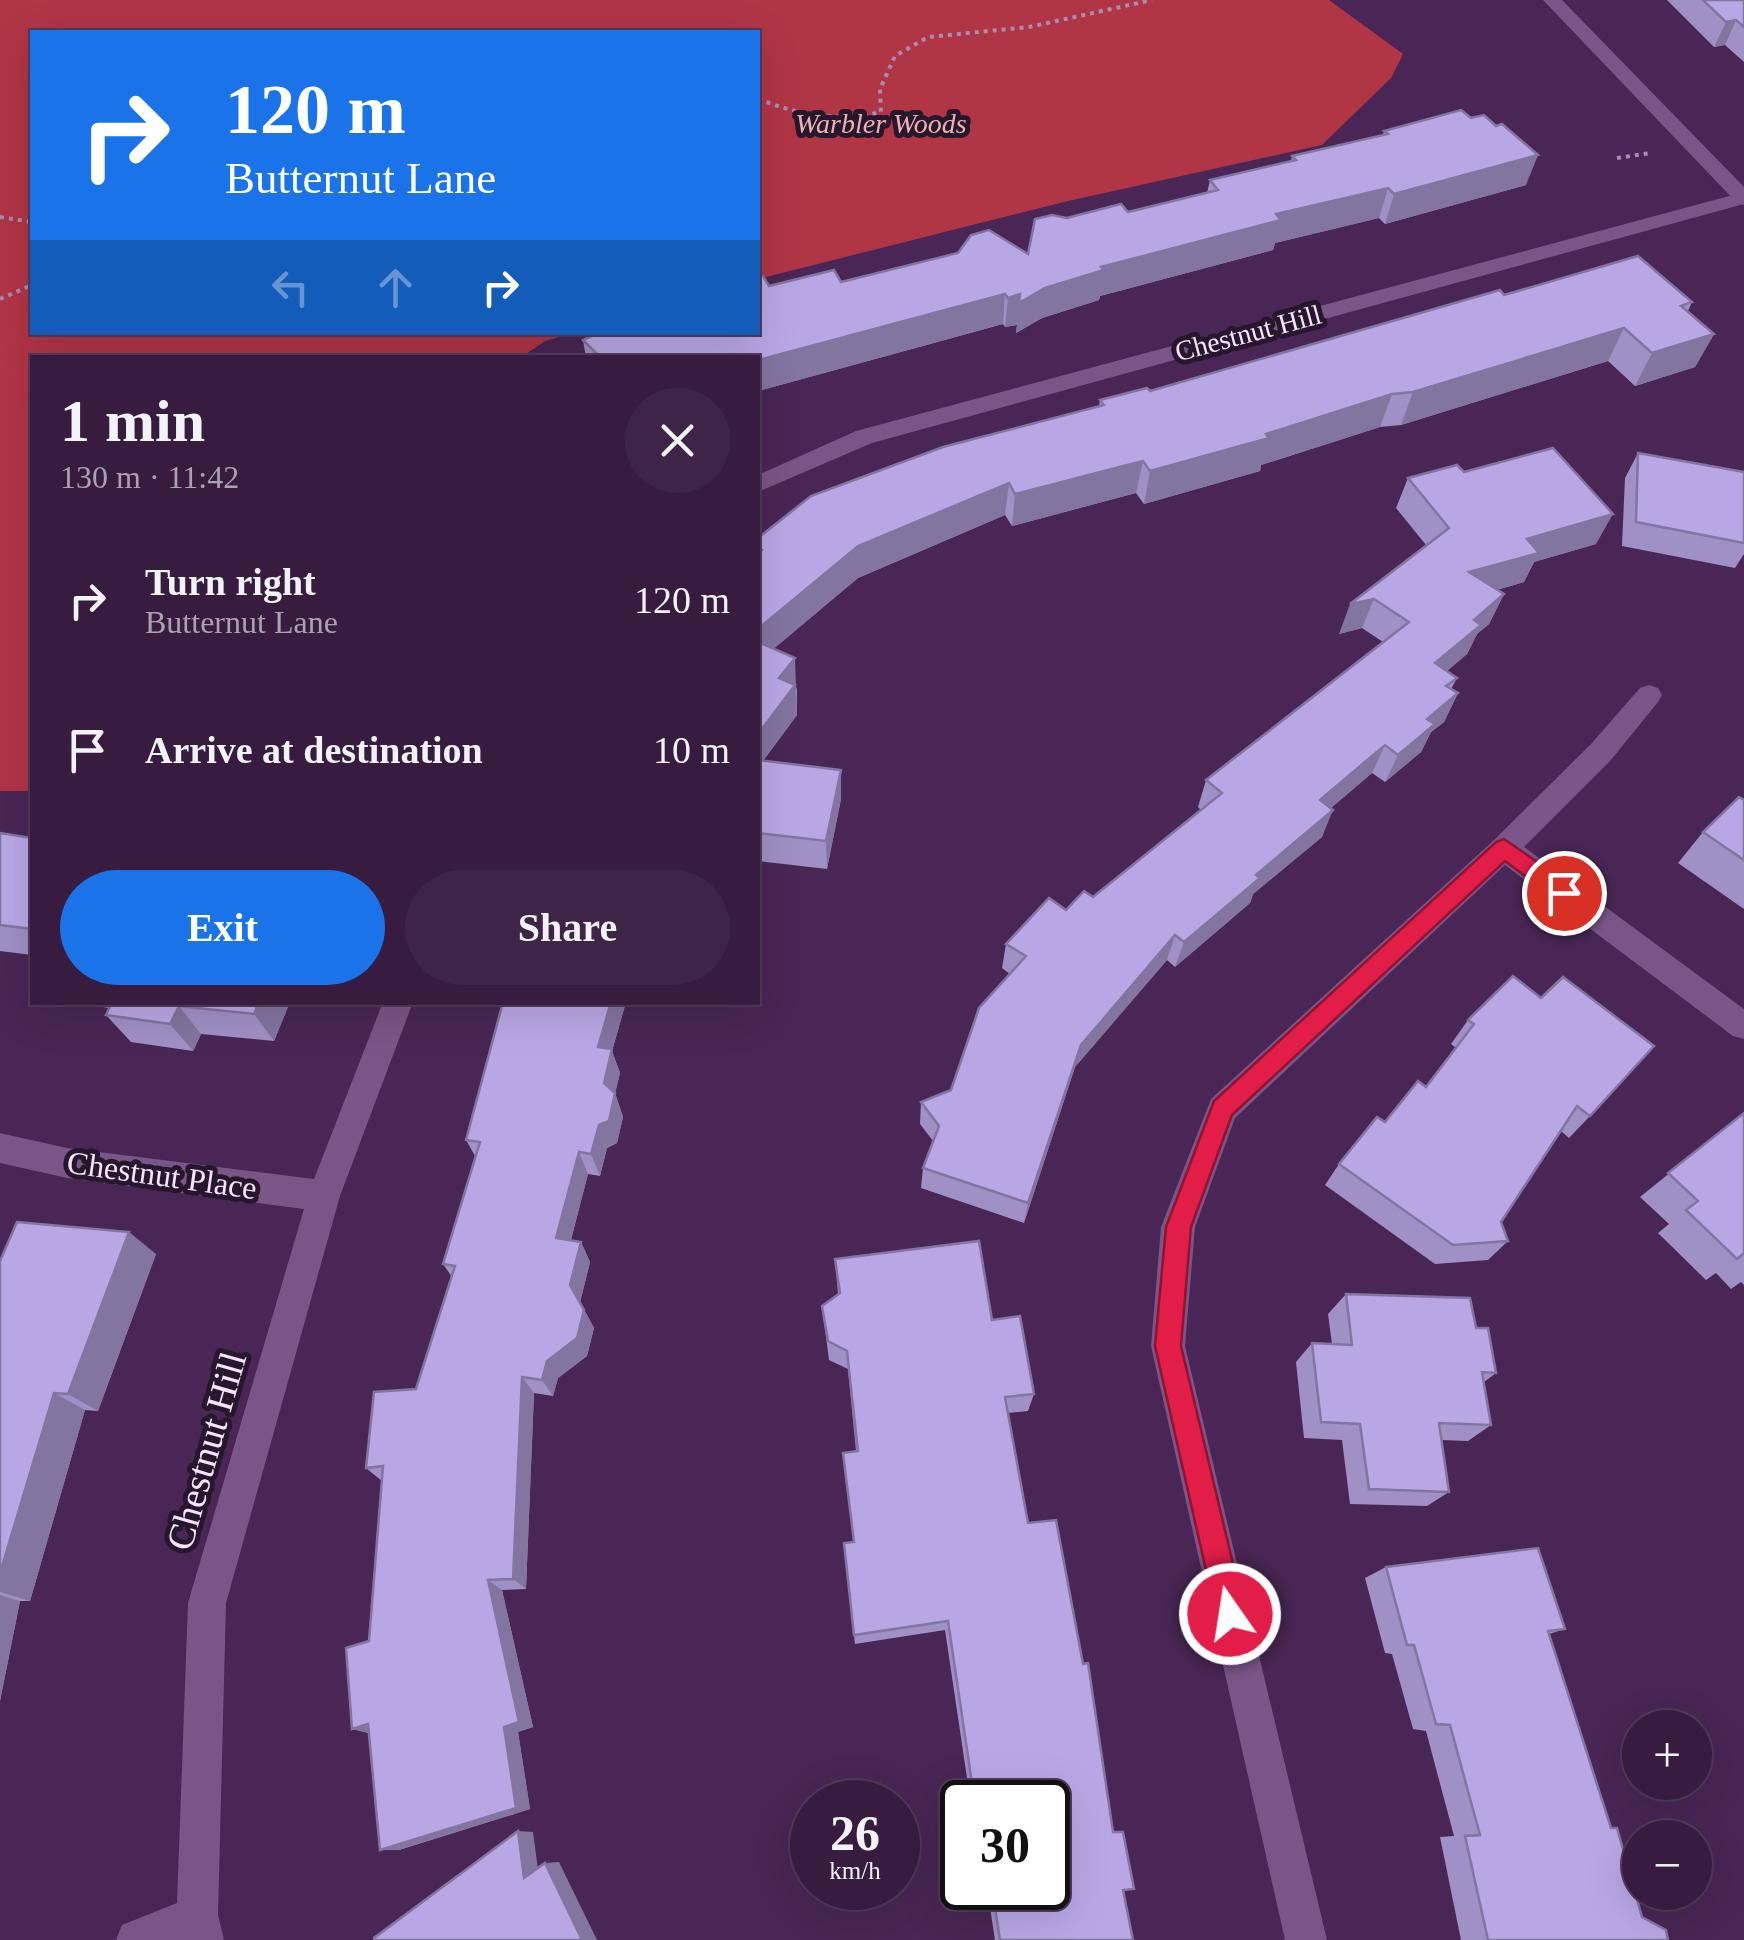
<!DOCTYPE html>
<meta charset="utf-8">
<style>
body{margin:0;font-family:Georgia,serif;background:#3e2547;color:#f1f3f6;height:100vh;display:flex;flex-direction:column;font-size:38px;white-space:nowrap}
*{box-sizing:border-box;margin:0}
p{font-size:32px;color:#aaa1b1}
.icon{flex:none;width:55px;height:55px;fill:none;stroke:currentColor;stroke-width:2;stroke-linecap:round;stroke-linejoin:round}
.map{position:relative;flex:1;overflow:hidden}
.sheet{position:absolute;left:30px;top:355px;width:730px;height:650px;display:flex;flex-direction:column;background:#371c40;border-radius:0px;box-shadow:0 10px 40px #0002,0 0 0 2px #513a59}
.sheet>*{flex:none}
.guide{position:absolute;left:30px;top:30px;width:730px;height:305px;border-radius:0px;box-shadow:0 10px 40px #0002,0 0 0 2px #513a59;background:#1a73e8;color:#fff;overflow:hidden}
.buttons{position:absolute;left:1622px;top:1710px;display:grid;gap:20px}
.buttons a{display:grid;place-items:center;width:90px;height:90px;border-radius:50%;background:#371c40;box-shadow:0 10px 40px #0002,0 0 0 2px #513a59;font-size:50px}
.speed{position:absolute;left:790px;top:1780px;display:flex;gap:20px;font-size:50px;font-weight:700;text-align:center}
.speed>*{display:grid;place-content:center;width:130px;height:130px;border-radius:50%;background:#371c40;box-shadow:0 10px 40px #0002,0 0 0 2px #513a59;line-height:1}
.speed small{font-size:25px;font-weight:400}
.speed .limit{border:5px solid #111;border-radius:15px;background:#fff;color:#111}
.pin{position:absolute;display:grid;place-items:center;width:85px;height:85px;color:#fff;margin:-42px;border:5px solid #fff;border-radius:50%;box-shadow:0 2px 10px #0007}
.me{position:absolute;width:110px;margin:-55px;rotate:347deg;stroke-linejoin:round;filter:drop-shadow(0 0 8px #0008)}
.turn{display:flex;align-items:center;gap:35px;height:210px;padding:0 30px;font-size:45px}
.turn .icon{width:130px;height:130px;stroke-width:2.5}
.turn b{display:block;font-size:70px;line-height:85px}
.lanes{display:flex;align-items:center;height:95px;padding:0 30px;background:#0003;justify-content:center;gap:50px;direction:ltr}
.lanes .off{opacity:.35}
.round{display:grid;place-items:center;flex:none;width:105px;height:105px;border-radius:52px;background:#3e2547}
.overview{display:flex;align-items:center;justify-content:space-between;height:170px;padding:0 30px}
h1{font-size:60px;font-weight:700;line-height:75px}
.button{display:flex;gap:20px;margin-top:auto;padding:20px 30px}
.button a{flex:1;height:115px;border-radius:60px;background:#1a73e8;color:#fff;font-size:40px;font-weight:700;line-height:115px;text-align:center}
.button a+a{background:#3e2547;color:#f1f3f6}
ul{padding:0;list-style:none}
li{display:flex;align-items:center;gap:30px;height:150px;padding:0 30px}
li div{flex:1}
li b{display:block;font-size:38px}
li em{font-style:normal}
.map>svg:first-child{display:block}
.forest{fill:#b03545}
.lines{fill:none;stroke-linecap:round;stroke-linejoin:round}
.path{stroke:#a88cb1;stroke-width:4;stroke-dasharray:4 5;stroke-linecap:butt}
.street{fill:#7a5587;fill-rule:evenodd}
.secondary{fill:#7a5587;fill-rule:evenodd}
.wall{fill:#9f90c5}
.shaded-wall{fill:#8275a0}
.building{fill:#b9a7e5;stroke:#8275a0;stroke-width:2.5}
.route{fill:#e11d48;stroke:#92132f;stroke-width:2.5}
.labels{text-anchor:middle;dominant-baseline:central;stroke-width:10;stroke-linejoin:round;paint-order:stroke}
.far-park-label{font-size:28px;font-style:italic;fill:#f0b0b2;stroke:#27172c}
.far-street-label{font-size:28px;fill:#f8e2ff;stroke:#27172c}
.street-label{font-size:32px;fill:#f8e2ff;stroke:#27172c}
.near-street-label{font-size:38px;fill:#f8e2ff;stroke:#27172c}
</style>
<div class="map">
<svg width="1744" height="1940" viewBox="0 0 1744 1940">
<rect width="100%" height="100%" fill="#492655"/>
<polygon class="forest" points="0,0 1329,0 1403,54 1391,78 1322,145 1068,201 758,279 758,32 32,32 32,332 572,333 545,341 520,358 32,358 32,791 0,791"/>
<g class="lines">
<g class="path">
<path d="M758,99c42,16 79,23 123,13l-1,-23 15,-33 33,-19 101,-10 123,-27"/>
<polyline points="1617,158 1651,153"/>
<polyline points="0,217 32,222"/>
<polyline points="0,299 32,285"/>
</g>
<g class="street">
<polygon points="1744,192 1744,204 872,443 758,492 758,475 856,431"/>
<polygon points="1649,685 1658,688 1662,695 1658,702 1611,760 1524,847 1744,1009 1744,1039 1733,1036 1505,865 1235,1118 1195,1227 1185,1346 1327,1940 1285,1940 1151,1346 1161,1227 1211,1099 1494,840 1591,744 1640,688"/>
<polygon points="383,1002 413,1002 340,1196 226,1603 218,1915 224,1940 116,1940 122,1925 177,1903 188,1603 304,1209 67,1178 0,1163 0,1133 67,1148 314,1179"/>
</g>
<polygon class="secondary" points="1543,0 1562,0 1744,187 1744,205 1737,203"/>
</g>
<g class="wall">
<polygon points="1667,0 1744,0 1744,62 1725,45 1714,47"/>
<polygon points="1384,131 1526,185 1385,224 1379,218 1275,243 1273,250 1100,296 1099,300 1042,318 1016,333 1017,325 1005,327 1003,324 758,391 758,358 586,358 583,340 769,286 841,282 1028,254 1067,218 1128,212 1207,193 1210,180 1291,161 1292,156 1383,135"/>
<polygon points="1504,295 1692,302 1688,311 1714,334 1695,367 1635,386 1608,361 1401,425 1380,427 1261,465 1260,471 1144,504 1136,493 1012,526 1005,515 858,578 773,649 797,689 797,715 763,761 841,799 827,869 758,861 758,538 1099,407 1100,400 1150,391"/>
<polygon points="1638,453 1744,472 1744,554 1735,568 1622,546 1625,478"/>
<polygon points="1464,472 1596,544 1534,562 1524,582 1497,590 1504,594 1489,624 1477,634 1467,654 1447,671 1457,678 1451,689 1458,693 1444,722 1431,732 1421,752 1385,782 1372,773 1331,808 1322,837 1253,894 1250,903 1175,967 1167,960 1075,1067 1024,1223 921,1188 923,1168 933,1141 920,1124 921,1102 951,1090 1010,974 1002,968 1006,944 1066,910 1093,897 1201,810 1198,807 1206,780 1383,642 1362,628 1339,634 1426,545 1396,508 1408,478"/>
<polygon points="1744,800 1744,909 1678,863 1703,832"/>
<polygon points="0,833 32,838 32,955 0,951"/>
<polygon points="72,1002 290,1002 274,1041 201,1034 193,1051 131,1042 106,1015 109,1008"/>
<polygon points="503,1002 626,1002 612,1051 620,1073 615,1093 623,1117 617,1143 607,1148 600,1176 588,1174 571,1240 581,1242 590,1262 580,1302 594,1328 587,1356 558,1378 553,1396 534,1393 526,1589 502,1590 533,1727 518,1732 530,1809 399,1850 380,1850 369,1733 352,1729 369,1641 382,1481 366,1468 416,1389 452,1277 443,1264 475,1156 466,1140"/>
<polygon points="1468,1020 1590,1116 1569,1138 1561,1131 1501,1222 1508,1241 1488,1260 1435,1264 1325,1185 1339,1164 1426,1087 1456,1048 1451,1044"/>
<polygon points="1744,1113 1744,1285 1741,1282 1731,1289 1716,1273 1706,1280 1658,1233 1669,1224 1640,1197"/>
<polygon points="156,1254 98,1411 85,1410 30,1601 20,1601 0,1701 0,1261"/>
<polygon points="835,1259 992,1320 1034,1394 1028,1411 1008,1413 1028,1523 1113,1832 1133,1940 995,1940 987,1888 1048,1888 962,1802 962,1872 960,1872 950,1803 954,1800 970,1798 945,1630 855,1644 844,1543 853,1542 856,1451 848,1369 829,1360 822,1306 838,1294"/>
<polygon points="1346,1294 1476,1328 1496,1373 1484,1382 1491,1425 1468,1441 1441,1440 1449,1492 1427,1506 1350,1504 1342,1440 1304,1438 1296,1362 1312,1343 1332,1344 1328,1314"/>
<polygon points="1386,1567 1565,1629 1549,1634 1611,1828 1642,1917 1668,1940 1461,1940 1440,1837 1454,1836 1426,1731 1413,1729 1392,1654 1385,1653 1365,1578"/>
</g>
<g class="shaded-wall">
<polygon points="1736,20 1725,45 1714,47 1726,22"/>
<polygon points="1538,155 1526,185 1385,224 1394,194"/>
<polygon points="1388,188 1379,218 1275,243 1273,250 1100,296 1099,300 1042,318 1016,333 1017,325 1005,327 1008,298 1045,288 1101,267 1276,214"/>
<polygon points="1005,294 1003,324 758,391 758,360"/>
<polygon points="1624,328 1608,361 1401,425 1413,392"/>
<polygon points="1714,334 1695,367 1635,386 1652,353"/>
<polygon points="1392,394 1380,427 1261,465 1260,471 1144,504 1150,471"/>
<polygon points="1143,461 1136,493 1012,526 1015,494"/>
<polygon points="1009,483 1005,515 858,578 758,662 758,629 858,546"/>
<polygon points="1613,514 1596,544 1534,562 1524,582 1455,602 1469,572 1527,539"/>
<polygon points="1504,594 1489,624 1477,634 1467,654 1422,691 1435,663 1474,620"/>
<polygon points="1374,599 1362,628 1339,634 1350,604"/>
<polygon points="795,658 797,715 758,767 758,734 779,678"/>
<polygon points="1458,693 1444,722 1431,732 1421,752 1385,782 1398,755 1427,719"/>
<polygon points="1385,745 1372,773 1308,827 1320,800"/>
<polygon points="841,770 841,799 827,869 826,841"/>
<polygon points="1333,810 1322,837 1253,894 1250,903 1175,967 1184,942 1256,875"/>
<polygon points="1175,935 1167,960 1075,1067 1024,1223 1028,1203 1081,1045"/>
<polygon points="259,1002 290,1002 274,1041 254,1014"/>
<polygon points="611,1002 626,1002 612,1051 620,1073 612,1106 604,1083 598,1047"/>
<polygon points="179,1006 201,1034 193,1051 170,1024"/>
<polygon points="615,1093 623,1117 617,1143 607,1148 600,1176 591,1154 599,1125"/>
<polygon points="579,1152 588,1174 566,1258 556,1238"/>
<polygon points="129,1232 156,1254 98,1411 68,1394"/>
<polygon points="581,1242 590,1262 580,1303 570,1285"/>
<polygon points="584,1310 594,1328 587,1356 558,1378 553,1396 542,1380 547,1361"/>
<polygon points="522,1377 534,1393 526,1589 513,1579"/>
<polygon points="54,1393 85,1410 30,1601 0,1592 0,1573"/>
<polygon points="488,1580 502,1590 533,1727 518,1732 530,1809 399,1850 380,1850 504,1727"/>
<polygon points="0,1595 20,1601 0,1701"/>
<polygon points="368,1724 372,1734 352,1729"/>
<polygon points="518,1831 533,1832 539,1877 524,1878"/>
<polygon points="559,1862 597,1940 582,1940 545,1863"/>
</g>
<g class="building">
<polygon points="1703,0 1744,0 1744,27 1736,20 1726,22"/>
<polygon points="1461,110 1471,118 1484,115 1496,126 1502,124 1538,155 1394,194 1388,188 1276,214 1281,220 1101,267 1104,270 1045,288 1019,303 1020,294 1008,298 1005,294 758,360 758,358 601,358 583,340 600,332 758,332 758,277 763,276 769,286 834,270 841,282 958,253 971,235 989,230 1028,254 1035,219 1052,215 1067,218 1121,204 1128,212 1218,190 1210,180 1296,160 1292,156 1388,134 1384,131"/>
<polygon points="1638,256 1692,302 1681,306 1714,334 1652,353 1624,328 1413,392 1392,394 1266,434 1269,438 1150,471 1143,461 1015,494 1009,483 858,546 758,629 758,554 762,550 758,547 758,538 811,496 943,447 1104,405 1100,400 1147,388 1150,391 1500,290 1504,295"/>
<polygon points="1553,448 1613,514 1527,539 1539,553 1469,572 1504,594 1474,620 1481,625 1435,663 1457,678 1446,686 1458,693 1427,719 1435,724 1398,755 1385,745 1320,800 1333,810 1256,875 1260,878 1184,942 1175,935 1081,1045 1028,1203 923,1168 939,1126 921,1102 951,1090 979,1008 1026,956 1006,944 1049,898 1066,910 1084,891 1093,897 1222,793 1206,780 1409,622 1374,599 1350,604 1449,528 1408,478 1457,465 1464,472"/>
<polygon points="1638,453 1744,472 1744,543 1636,522"/>
<polygon points="758,642 795,658 779,678 795,685 758,734"/>
<polygon points="758,760 841,770 826,841 758,833"/>
<polygon points="1739,797 1744,800 1744,860 1703,832"/>
<polygon points="0,833 32,838 32,929 0,925"/>
<polygon points="1513,976 1541,998 1563,977 1654,1046 1590,1116 1577,1106 1501,1222 1508,1241 1453,1245 1339,1164 1377,1117 1385,1122 1418,1081 1426,1087 1474,1024 1468,1020"/>
<polygon points="112,1002 259,1002 254,1014 179,1006 170,1024 106,1015"/>
<polygon points="503,1002 611,1002 598,1047 612,1049 604,1083 615,1093 609,1121 599,1125 591,1154 579,1152 556,1238 581,1242 570,1285 584,1310 577,1338 547,1361 542,1380 522,1377 513,1579 488,1580 519,1722 504,1727 516,1808 380,1850 368,1724 352,1729 346,1648 369,1641 383,1466 366,1468 374,1392 416,1389 455,1266 443,1264 480,1142 466,1140"/>
<polygon points="1744,1113 1744,1253 1737,1259 1686,1210 1698,1201 1668,1173"/>
<polygon points="17,1222 129,1232 68,1394 54,1393 0,1573 0,1261"/>
<polygon points="979,1241 992,1320 1020,1316 1034,1394 1005,1397 1028,1523 1056,1520 1083,1664 1088,1663 1113,1832 1123,1832 1134,1889 1123,1890 1133,1940 1000,1940 992,1888 1048,1888 1048,1802 962,1802 962,1862 954,1800 974,1797 948,1621 854,1635 844,1543 854,1542 843,1453 858,1451 847,1351 828,1341 822,1306 840,1293 835,1259"/>
<polygon points="1346,1294 1470,1298 1476,1328 1488,1328 1496,1373 1482,1372 1491,1425 1439,1423 1449,1492 1369,1489 1360,1424 1321,1422 1312,1343 1352,1345"/>
<polygon points="1538,1548 1565,1629 1548,1631 1611,1828 1617,1828 1642,1917 1666,1930 1668,1940 1488,1940 1465,1836 1480,1835 1450,1725 1436,1724 1414,1645 1407,1645 1386,1567"/>
<polygon points="518,1831 524,1878 545,1863 582,1940 375,1940 374,1938"/>
</g>
<polygon class="route" points="1504,839 1572,886 1575,893 1572,899 1556,899 1505,861 1232,1115 1191,1227 1181,1346 1245,1614 1241,1625 1230,1629 1220,1625 1216,1614 1155,1346 1166,1227 1214,1101 1496,842"/>
<g class="labels">
<g class="far-park-label">
<text x="881" y="123">Warbler Woods</text>
</g>
<g class="far-street-label">
<text transform="translate(1248 333) rotate(-15)">Chestnut Hill</text>
</g>
<g class="street-label">
<text transform="translate(162 1175) rotate(8)">Chestnut Place</text>
</g>
<g class="near-street-label">
<text transform="translate(206 1451) rotate(-74)">Chestnut Hill</text>
</g>
</g>
</svg>
<div class="buttons">
<a>+</a>
<a>−</a>
</div>
<div class="speed"><div>26<small>km/h</small></div><div class="limit">30</div></div>
<div class="pin" style="left:1564px;top:893px;background:#d93025"><svg class="icon" aria-label="arrive" viewBox="0 0 24 24"><path d="M6 21V4h12l-3 4 3 4H6"/></svg></div>
<svg class="me" style="left:1230px;top:1614px" viewBox="-20 -20 40 40"><circle r="17" fill="#e11d48" stroke="#fff" stroke-width="3"/><path d="M0-11L8 9 0 5-8 9z" fill="#fff"/></svg>
<div class="guide">
<div class="turn"><svg class="icon" aria-label="right" viewBox="0 0 24 24"><path d="M7 20v-9h11M14 6l5 5-5 5"/></svg><div><b>120 m</b>Butternut Lane</div></div>
<div class="lanes"><svg class="icon off" aria-label="left" viewBox="0 0 24 24"><path d="M17 20v-9H6M10 6l-5 5 5 5"/></svg><svg class="icon off" aria-label="ahead" viewBox="0 0 24 24"><path d="M12 20V5M6 11l6-6 6 6"/></svg><svg class="icon" aria-label="right" viewBox="0 0 24 24"><path d="M7 20v-9h11M14 6l5 5-5 5"/></svg></div>
</div>
<section class="sheet">
<div class="overview"><div><h1>1 min</h1><p>130 m · 11:42</p></div><a class="round"><svg class="icon" aria-label="close" viewBox="0 0 24 24"><path d="M6 6l12 12M18 6L6 18"/></svg></a></div>
<ul>
<li><svg class="icon" aria-label="right" viewBox="0 0 24 24"><path d="M7 20v-9h11M14 6l5 5-5 5"/></svg><div><b>Turn right</b><p>Butternut Lane</p></div><em>120 m</em></li>
<li><svg class="icon" aria-label="arrive" viewBox="0 0 24 24"><path d="M6 21V4h12l-3 4 3 4H6"/></svg><div><b>Arrive at destination</b></div><em>10 m</em></li>
</ul>
<div class="button"><a>Exit</a><a>Share</a></div>
</section>
</div>
